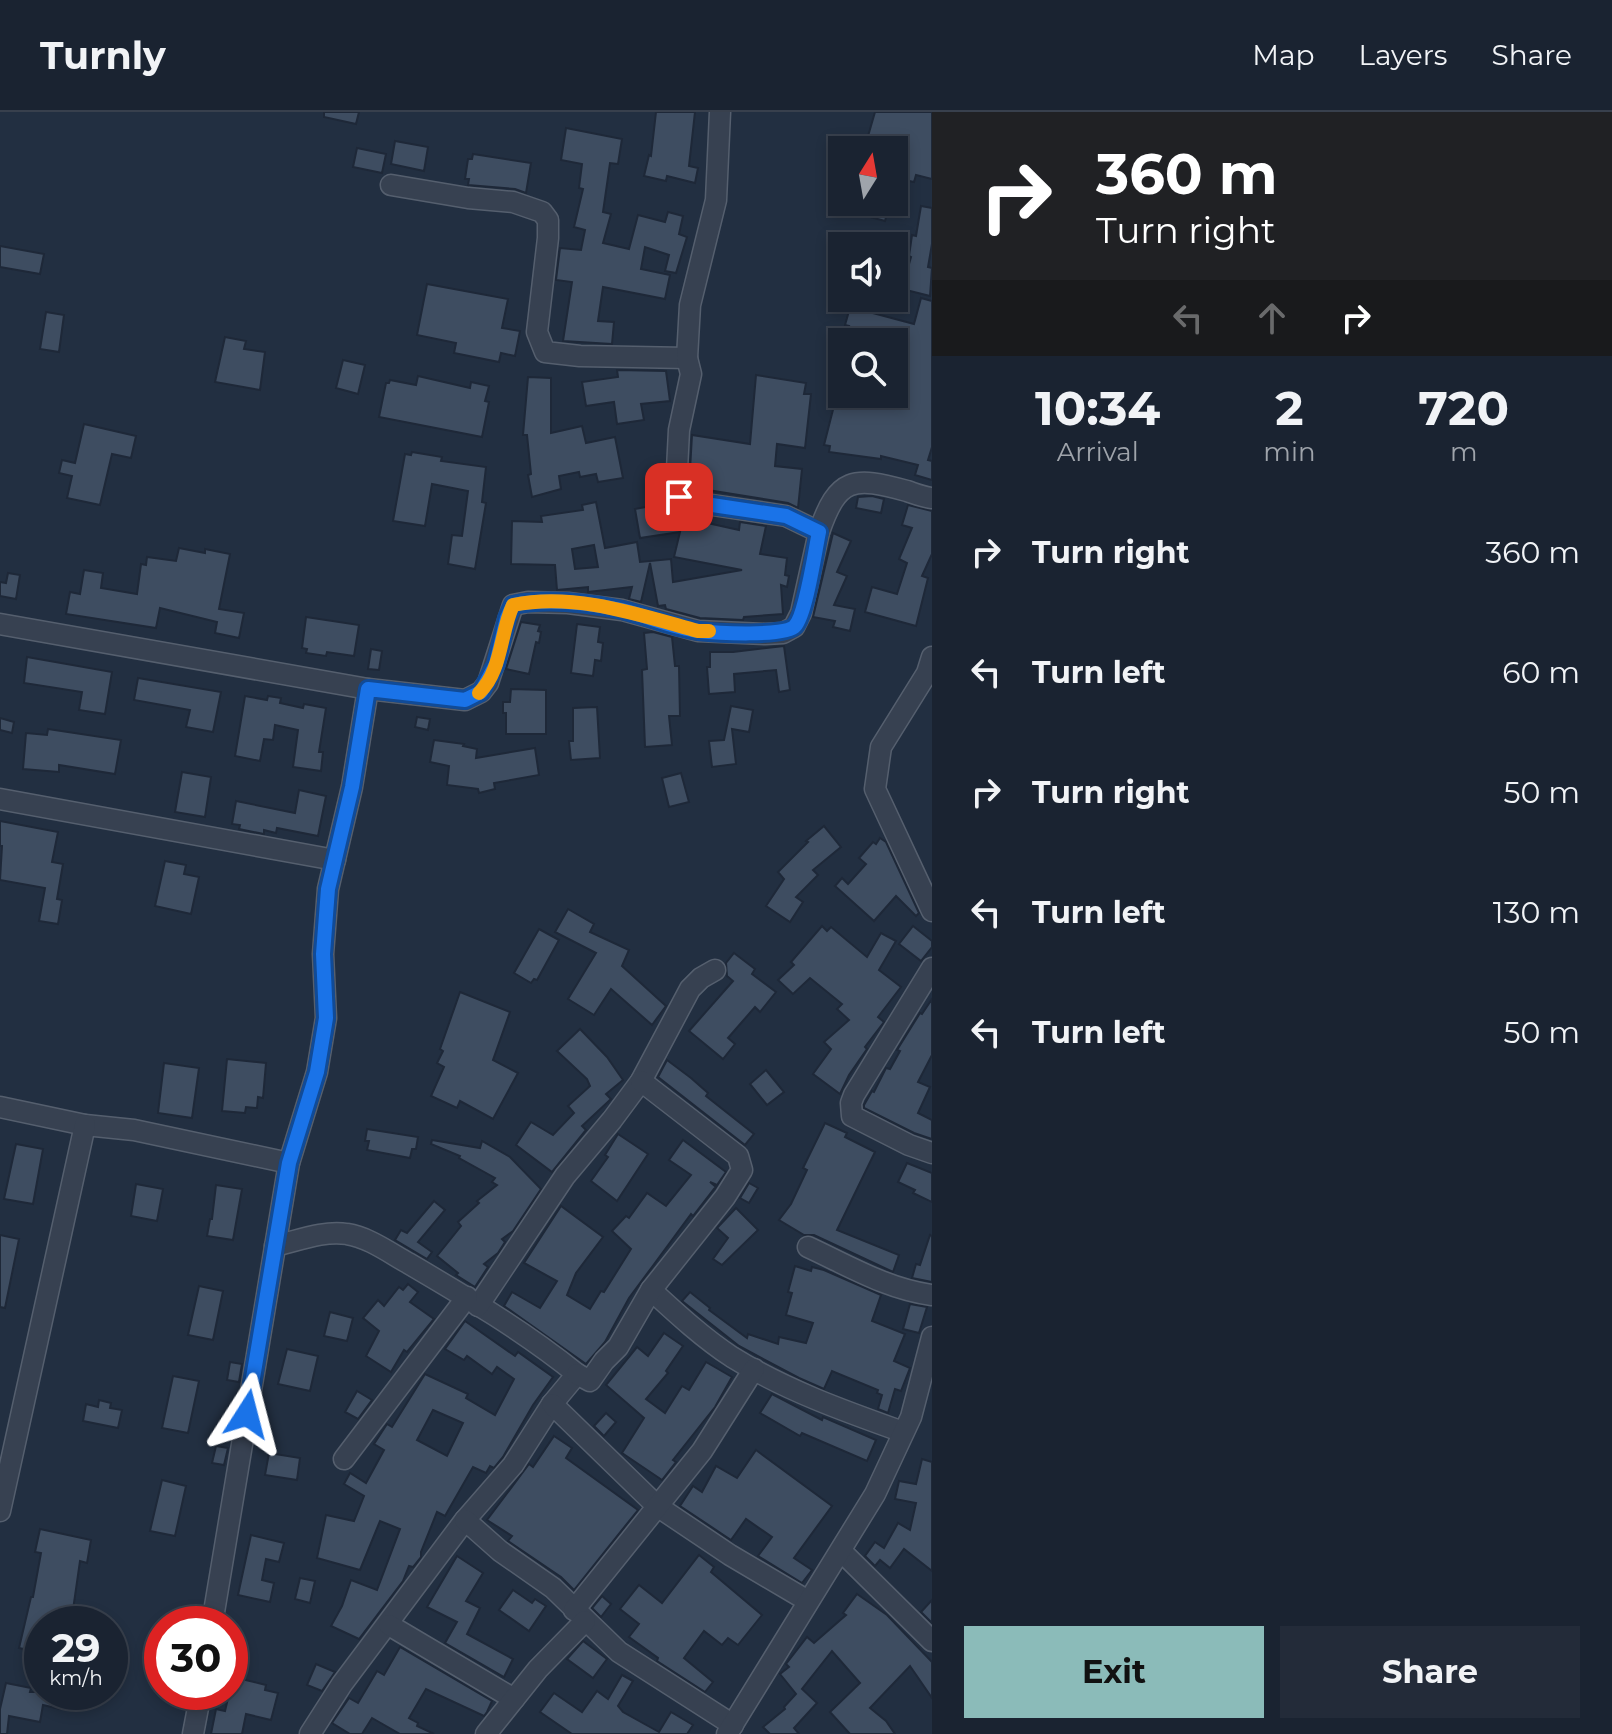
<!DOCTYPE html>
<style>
body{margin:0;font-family:Montserrat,sans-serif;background:#232b39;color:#f1f3f6;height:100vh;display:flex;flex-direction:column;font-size:30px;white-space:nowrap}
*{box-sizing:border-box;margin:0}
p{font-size:26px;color:#9fa4ab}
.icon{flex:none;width:44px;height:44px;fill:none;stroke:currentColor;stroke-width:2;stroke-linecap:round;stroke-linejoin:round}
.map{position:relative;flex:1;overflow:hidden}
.sheet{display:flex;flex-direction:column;background:#1a2331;width:680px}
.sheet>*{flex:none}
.top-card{background:#202124;color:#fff;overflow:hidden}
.needle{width:52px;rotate:11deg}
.tools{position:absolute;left:828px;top:24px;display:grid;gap:16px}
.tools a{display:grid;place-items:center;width:80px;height:80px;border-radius:0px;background:#1a2331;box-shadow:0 4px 12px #0003,0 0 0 2px #38404d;font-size:40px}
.speed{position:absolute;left:24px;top:1494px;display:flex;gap:16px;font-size:40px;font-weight:700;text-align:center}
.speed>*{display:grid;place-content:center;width:104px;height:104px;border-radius:50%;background:#1a2331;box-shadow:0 4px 12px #0003,0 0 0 2px #38404d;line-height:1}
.speed small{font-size:20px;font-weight:400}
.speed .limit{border:12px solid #d22;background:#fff;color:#111}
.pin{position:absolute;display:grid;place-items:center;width:68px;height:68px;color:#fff;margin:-34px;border-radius:16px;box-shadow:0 4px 12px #0006}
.me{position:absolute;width:88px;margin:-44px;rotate:9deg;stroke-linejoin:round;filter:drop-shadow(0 0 6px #0008)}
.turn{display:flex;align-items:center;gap:28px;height:168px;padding:0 32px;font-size:36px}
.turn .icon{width:104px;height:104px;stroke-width:2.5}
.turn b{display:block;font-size:56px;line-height:68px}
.lanes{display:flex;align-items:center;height:76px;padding:0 32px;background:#0003;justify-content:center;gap:40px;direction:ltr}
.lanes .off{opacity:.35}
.eta{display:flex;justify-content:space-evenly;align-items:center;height:136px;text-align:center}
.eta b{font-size:48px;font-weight:700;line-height:56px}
.cta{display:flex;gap:16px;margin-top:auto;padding:16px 32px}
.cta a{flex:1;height:92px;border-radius:0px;background:#8bbbb9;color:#111;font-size:32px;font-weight:700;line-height:92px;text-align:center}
.cta a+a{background:#232b39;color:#f1f3f6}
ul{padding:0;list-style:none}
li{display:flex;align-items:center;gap:24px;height:120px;padding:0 32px}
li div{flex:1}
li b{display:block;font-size:30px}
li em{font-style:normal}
header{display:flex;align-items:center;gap:48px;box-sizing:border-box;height:112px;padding:0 40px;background:#1a2331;border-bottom:2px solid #38404d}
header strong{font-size:38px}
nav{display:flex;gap:44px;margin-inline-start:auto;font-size:28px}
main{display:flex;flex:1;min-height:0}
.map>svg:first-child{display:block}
.building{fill:#3e4d61;stroke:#1e2838;stroke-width:2;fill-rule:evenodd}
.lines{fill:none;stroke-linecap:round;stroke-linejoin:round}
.minor-casing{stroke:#555f6e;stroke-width:23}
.minor{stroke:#374151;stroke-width:20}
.route-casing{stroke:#114b97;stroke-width:20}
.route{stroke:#1a73e8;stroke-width:14}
.slow{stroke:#f59e0b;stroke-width:14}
</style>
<header>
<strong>Turnly</strong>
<nav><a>Map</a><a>Layers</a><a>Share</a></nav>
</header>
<main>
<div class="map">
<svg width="932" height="1622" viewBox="0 0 932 1622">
<rect width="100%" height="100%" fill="#222f41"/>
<g class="building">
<polygon points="324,0 359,0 356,12 324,5"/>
<polygon points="656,0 695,0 689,54 698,56 695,71 667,64 666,69 644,64 649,43 651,44"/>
<polygon points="875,0 932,0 932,67 916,63 914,70 894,66 894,38 864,38"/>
<polygon points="566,16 622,27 618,52 610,51 603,100 611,102 603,131 629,137 638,103 665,110 668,100 683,104 679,122 687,125 676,161 665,159 669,143 645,135 641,157 670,163 665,187 603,175 598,209 614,210 612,232 563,229 572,170 556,168 560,136 581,138 585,118 574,115 583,77 579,76 582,52 561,48"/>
<polygon points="395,29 428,35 424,59 391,52"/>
<polygon points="357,36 386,42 382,61 353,55"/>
<polygon points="473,42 531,51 526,81 515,77 468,73 469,67 465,67 468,47 472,47"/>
<polygon points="866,90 890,90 885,109 863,103"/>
<polygon points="921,94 932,96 932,132 928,155 932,156 930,184 902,177 911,145 909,144 912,123 916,124"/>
<polygon points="0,134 44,142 40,162 0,155"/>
<polygon points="427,172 508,187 502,216 520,219 515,244 501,241 499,250 454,241 456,231 417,223"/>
<polygon points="921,186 932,189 932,335 928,348 932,349 932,368 915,363 918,353 881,344 881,347 829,340 830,334 824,333 837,282 894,282 894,268 903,237 896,235 898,230 848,217 849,214 845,213 849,199 853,200 854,196 914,212"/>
<polygon points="46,200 64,203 59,240 40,237"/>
<polygon points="225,225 246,229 244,237 265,240 260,278 215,270"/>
<polygon points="343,248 365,253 358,282 336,276"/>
<polygon points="617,258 666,259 670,289 641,292 644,308 617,312 614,290 586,294 582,270 618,265"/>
<polygon points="756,263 806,271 804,282 811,282 805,336 777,332 775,354 802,357 798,396 788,391 689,375 692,323 750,332"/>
<polygon points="418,264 470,276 471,270 489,274 485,289 489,290 482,325 379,305 386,271 389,271 390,268 416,273"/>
<polygon points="528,265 551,266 551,321 582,314 586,331 615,325 623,366 598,370 596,362 580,365 579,360 559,364 561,377 532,385 528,363 531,362 527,323 523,323"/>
<polygon points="84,312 136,324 131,346 112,342 100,393 67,386 72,364 59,361 62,348 75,351"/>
<polygon points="412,340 442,345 441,349 486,355 482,390 486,391 475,457 448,452 452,423 462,424 468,379 432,372 425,414 393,409 405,342 411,343"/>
<polygon points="872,384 884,387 881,401 856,396 858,385"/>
<path d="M596,390l9,46 32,-6 3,20 31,-3 2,23 69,-12 -68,-13 6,-25 -40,6 -5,-29 31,-6 2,11 35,8 36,8 1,-8 26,4 -6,28 27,4 -2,17 4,1 -2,11 -6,-2 2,29 -39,3 -1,3 -43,-2 -34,-9 -1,-4 -7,1 -8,-43 -9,39 -12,-3 3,-12 -44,5v-5l-31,3 -2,-25 -44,-1 1,-43 30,1 -1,-6 42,-6 -1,-5zM594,433l4,22 -23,2 -3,-20z"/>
<polygon points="908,393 932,399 932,442 922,464 928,466 916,514 865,500 872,475 897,482 907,451 899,447 912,416 902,413"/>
<polygon points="833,421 851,429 837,460 847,464 834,493 855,497 850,519 833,515 835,509 813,505"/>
<polygon points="179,436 205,441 205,437 230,442 219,497 244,501 239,526 215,521 217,510 160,496 156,516 66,502 70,480 80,482 84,458 103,461 101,476 137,482 141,452 146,453 147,445 176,449"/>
<polygon points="8,461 20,463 16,487 0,484 0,470 6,471"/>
<polygon points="306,505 359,513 354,544 327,540 326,544 306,541 307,537 302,536"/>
<polygon points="521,510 540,513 538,519 541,520 539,531 536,530 529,562 506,557"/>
<polygon points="577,512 600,515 598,530 603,531 601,549 595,548 593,564 571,561"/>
<polygon points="653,520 672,525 675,554 679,554 680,604 669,604 672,633 645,635 642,558 647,557 644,521"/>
<polygon points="784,534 790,578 779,580 776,558 734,562 735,580 709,582 707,555 710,555 710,540 733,540"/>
<polygon points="371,537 382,539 379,558 368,557"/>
<polygon points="27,545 112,560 105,602 79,598 82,580 24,571"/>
<polygon points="138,566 221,580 213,620 186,615 190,598 134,588"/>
<polygon points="511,577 546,578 546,622 506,622 506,601 503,601 503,590 510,590"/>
<polygon points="245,584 267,588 268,584 281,586 280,591 303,596 304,592 326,596 319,640 323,640 321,659 293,655 298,618 275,613 273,628 264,627 260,649 235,644"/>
<polygon points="731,594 753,598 749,620 732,617 736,652 712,655 709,629 724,628"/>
<polygon points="597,595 600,646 571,648 569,629 573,629 573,596"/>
<polygon points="417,605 430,607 428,618 415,615"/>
<polygon points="0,606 14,610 12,621 0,618"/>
<polygon points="48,617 121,628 115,662 59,653 59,660 23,657 26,621 47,623"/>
<polygon points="434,628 464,632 463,634 477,637 476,646 535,636 539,663 494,671 495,677 479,681 478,677 447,673 449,654 430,650"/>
<polygon points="182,660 211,665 205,705 175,700"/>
<polygon points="681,661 689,690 669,695 662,666"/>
<polygon points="299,678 326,684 318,724 277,716 276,721 264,718 264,722 239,717 240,713 232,712 236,689 295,701"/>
<polygon points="0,709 58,720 52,750 63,752 57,787 62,788 58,812 39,809 45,776 0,768 2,734 0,734"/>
<polygon points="824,714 841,735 813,758 818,763 796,785 803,790 790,810 766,794 784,767 778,760 808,730 806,729"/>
<polygon points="880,726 886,730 919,801 916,804 896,784 874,809 835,774 842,766 848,772 866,752 859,746 873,730 876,732"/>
<polygon points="165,749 186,753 184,762 199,765 191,802 155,794"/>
<polygon points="568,797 594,812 590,820 629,838 622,854 666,894 652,913 611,877 594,903 568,887 596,841 555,820"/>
<polygon points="822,814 827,819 831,815 867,845 881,821 896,829 879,858 901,875 878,905 884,910 865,935 867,937 849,963 840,982 813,962 831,937 824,930 849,908 837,897 842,892 810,866 793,882 778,868 794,853 791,850"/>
<polygon points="913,814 932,829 932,835 921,849 899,832"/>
<polygon points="539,817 559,828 537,868 534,867 531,871 514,861"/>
<polygon points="734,841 755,857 752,862 776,880 760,900 755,895 728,926 735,932 723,947 689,919 733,869 727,864 726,851"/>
<polygon points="460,880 510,900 493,948 518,961 493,1007 460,989 457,996 431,984 444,955 437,951 443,939 440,937"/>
<polygon points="932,887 932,943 918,970 930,975 918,1001 932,1008 932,1027 914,1021 864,996 864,993 872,979 874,980 886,956 890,957 900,939 897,938 920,901 922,902"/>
<polygon points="580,917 607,945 623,968 606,982 611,987 582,1014 586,1018 552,1060 516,1033 531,1010 553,1023 574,1001 568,994 590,974 587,967 557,939"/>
<polygon points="227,947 266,951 263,986 258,985 257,996 246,995 245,1001 222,999"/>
<polygon points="667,948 691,966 708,981 706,984 754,1022 745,1033 658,965"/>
<polygon points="164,951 199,956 192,1006 158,1001"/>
<polygon points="766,958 784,980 767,993 750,972"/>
<polygon points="825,1011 847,1021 845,1025 875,1040 837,1118 899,1143 893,1160 814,1123 804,1123 779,1108 791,1092 807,1058 803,1056"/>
<polygon points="367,1017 418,1025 416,1037 412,1037 410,1046 367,1038 369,1029 365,1029"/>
<polygon points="618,1022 648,1042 617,1089 591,1069 608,1045 605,1043"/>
<polygon points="432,1028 480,1036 482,1029 510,1045 541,1077 513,1119 502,1127 505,1130 498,1141 484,1152 488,1155 475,1175 456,1163 458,1161 437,1144 461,1114 458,1110 479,1091 477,1089 497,1073 492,1070 495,1066 459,1046 460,1044 431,1032"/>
<polygon points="683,1028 726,1060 717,1073 710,1070 716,1075 714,1077 693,1104 691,1102 652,1155 629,1186 605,1230 586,1252 504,1194 512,1180 540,1196 557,1169 524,1151 561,1094 603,1125 576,1161 567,1183 590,1197 601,1179 604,1180 631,1137 612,1119 626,1104 629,1106 647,1081 666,1094 691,1063 669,1048"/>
<polygon points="16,1032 43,1037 33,1092 4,1087"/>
<polygon points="907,1051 932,1061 932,1090 913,1081 915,1078 898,1070"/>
<polygon points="749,1071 758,1076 749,1091 740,1086"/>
<polygon points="136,1072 163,1077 157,1109 131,1104"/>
<polygon points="216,1073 242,1077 233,1128 207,1124 210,1107 212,1107"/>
<polygon points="434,1089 445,1098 418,1130 432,1140 427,1147 395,1128 401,1118 407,1121"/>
<polygon points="736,1096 758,1118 722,1153 713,1147 728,1126 717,1116"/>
<polygon points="0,1123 19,1127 5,1196 0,1195"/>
<polygon points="930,1123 932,1124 932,1170 912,1166 916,1152 920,1153"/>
<polygon points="795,1154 811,1159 812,1155 824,1158 881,1183 872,1209 905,1222 894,1249 910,1256 901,1279 895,1277 888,1301 878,1297 882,1283 877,1281 878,1278 832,1259 824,1277 799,1266 739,1234 682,1189 690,1180 710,1196 709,1198 747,1226 748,1222 778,1232 779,1225 806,1231 813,1211 786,1203 792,1181 788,1180"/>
<polygon points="408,1172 418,1180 410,1190 434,1207 407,1240 404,1238 391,1260 366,1244 379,1219 363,1206 378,1188 384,1194 399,1175 403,1178"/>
<polygon points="199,1174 223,1179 213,1228 188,1223"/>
<polygon points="910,1192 927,1195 919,1221 903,1217"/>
<polygon points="330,1200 353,1206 347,1229 324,1224"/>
<path d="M465,1209l50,35 3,-4 35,25 -20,28 -30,52 -9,11 -4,-2 -4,7 -13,-6 -28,49 -8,-4 -16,40v5l-8,10 -4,-1 -6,15 -44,58 -28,-13 11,-20 9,-26 26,10 23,-61 -20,-8 -20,49 -43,-12 9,-43 28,6 10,-25 -20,-12 6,-11 16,10 18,-33 -10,-6 13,-20 5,3 33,-53 43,20 -2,4 29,17 19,-36 -17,-12 -5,7 -25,-18 -3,4 -19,-11zM433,1298l30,13 -16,33 -30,-16z"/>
<polygon points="664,1221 683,1234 666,1259 668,1261 646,1287 665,1301 682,1274 689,1278 706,1250 732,1265 715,1295 673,1348 676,1350 662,1368 622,1341 644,1306 606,1273 637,1235 648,1244"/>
<polygon points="287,1237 318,1244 310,1279 278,1272"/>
<polygon points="230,1250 242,1252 239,1270 227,1268"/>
<polygon points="173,1264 199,1269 188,1321 162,1316"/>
<polygon points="357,1279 372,1288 358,1307 345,1300"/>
<polygon points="772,1282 822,1308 823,1305 876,1328 867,1349 802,1321 800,1324 760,1301"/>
<polygon points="99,1288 111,1291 110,1296 122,1298 118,1316 83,1309 86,1292 98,1295"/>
<polygon points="606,1301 616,1310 604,1324 594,1314"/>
<polygon points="554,1324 572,1336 566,1346 638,1398 574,1478 561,1465 508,1429 512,1424 487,1408 529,1352 533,1355"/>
<polygon points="216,1334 228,1336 224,1353 212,1351"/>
<polygon points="756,1338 832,1394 794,1446 812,1458 802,1471 758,1444 772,1425 746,1407 731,1428 680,1394 693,1374 702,1380 716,1354 737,1366"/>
<polygon points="269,1341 300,1346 297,1368 265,1363"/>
<polygon points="922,1347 932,1350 932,1459 904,1437 890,1456 880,1448 875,1454 865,1444 875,1430 884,1436 898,1411 910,1418 916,1391 895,1387 899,1369 916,1372"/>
<polygon points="162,1368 186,1374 175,1424 150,1419"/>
<polygon points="40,1417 91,1428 87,1451 80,1449 71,1512 42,1512 42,1554 25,1550 28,1538 19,1536 31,1485 33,1485 41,1441 35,1440"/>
<polygon points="251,1423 284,1431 279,1450 266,1447 262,1468 274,1471 270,1490 238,1483"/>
<polygon points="699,1443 714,1455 711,1460 762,1503 738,1533 728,1526 722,1533 704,1519 684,1546 713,1570 705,1580 657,1549 658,1546 629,1525 639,1512 620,1497 639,1473 662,1491"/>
<polygon points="457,1444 483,1461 466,1489 480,1496 467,1522 513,1547 504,1565 445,1531 457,1510 427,1495"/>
<polygon points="300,1466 315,1469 310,1491 295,1487"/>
<polygon points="513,1478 532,1491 535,1487 546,1494 529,1519 499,1498"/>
<polygon points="857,1482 887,1503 932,1550 932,1586 910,1554 870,1596 886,1609 895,1622 850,1622 830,1600 860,1571 832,1539 802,1577 817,1591 794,1616 799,1622 770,1622 763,1615 785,1597 784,1595 796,1582 780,1562 789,1555 786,1552 807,1525 814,1531 846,1503 843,1501"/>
<polygon points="602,1484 611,1492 601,1505 592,1496"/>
<polygon points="932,1488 932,1511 921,1500"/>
<polygon points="583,1529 607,1547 593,1566 567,1547"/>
<polygon points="400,1535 492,1589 487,1600 484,1604 426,1577 409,1606 418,1611 417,1614 434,1622 400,1622 372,1606 362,1622 350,1622 332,1611 349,1586 358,1591 377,1559 384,1563"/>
<polygon points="316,1552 335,1560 322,1579 307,1573"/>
<polygon points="622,1563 633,1569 618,1594 623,1600 659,1620 671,1600 693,1613 687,1622 572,1622 540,1600 554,1581 582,1600 597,1579 608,1587"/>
<polygon points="233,1565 266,1573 265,1578 278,1581 271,1608 246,1602 242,1622 211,1622 216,1597 225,1599"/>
<polygon points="6,1571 31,1576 30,1580 64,1580 60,1597 43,1593 40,1610 9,1604 7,1622 0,1622 0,1597"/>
</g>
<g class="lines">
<defs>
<g id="minor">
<polyline points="391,73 468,86 513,90 542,100 548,108 548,126 537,220 545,240 580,244 687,246"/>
<path d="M819,420c19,-55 34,-56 88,-41 9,3 16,6 25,7"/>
<polyline points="0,512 368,577 465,588 481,580 488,571 513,493 528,490 568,491 622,498 698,519 765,522 783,521 794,515 801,501 819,420 786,404 692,390 679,385 676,377 679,318 691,262 687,246 690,193 716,88 720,0"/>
<polyline points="932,545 927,561 881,635 875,677 932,799"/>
<polyline points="0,687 335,748"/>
<polyline points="932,856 854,983 851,991 852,1004 909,1033 932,1041"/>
<polyline points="0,995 85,1013 134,1018 289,1051"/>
<path d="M275,1134c22,-5 49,-16 72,-12 21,3 43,19 61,29 58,34 116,68 169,111l-25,30 -39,61 -48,55 -123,164 -32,50"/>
<path d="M808,1135c41,19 79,42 124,48"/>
<path d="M651,1178c25,23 52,48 81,67 53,33 112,54 171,75"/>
<polyline points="478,1194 565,1064 612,1008 641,969 690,877 701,866 715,858"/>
<polyline points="577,1262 590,1269 604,1249 618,1235 651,1178 725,1085 742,1058 738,1044 641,969"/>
<polyline points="552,1292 657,1394 730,1443 808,1489"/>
<polyline points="344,1347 467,1185"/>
<polyline points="0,1399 85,1013"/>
<polyline points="465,1408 500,1439 553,1476 619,1540 733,1613"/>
<polyline points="841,1439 932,1529"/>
<polyline points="574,1498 702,1339 754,1257"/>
<polyline points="212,1512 289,1051 317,960 326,906 323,842 328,777 352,675 368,577"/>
<polyline points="389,1513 514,1587"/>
<polyline points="193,1622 201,1580"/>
<polyline points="486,1622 538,1557 585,1509"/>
<polyline points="727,1622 875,1382 911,1305 932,1225"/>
</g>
</defs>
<use href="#minor" class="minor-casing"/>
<use href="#minor" class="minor"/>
</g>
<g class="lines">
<defs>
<path id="route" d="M247,1302l42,-251 28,-91 9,-54 -3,-64 5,-65 24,-102 16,-98 97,11 16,-8 15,-28 11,-46 6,-13c34,-7 75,-2 109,5 26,6 51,18 77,21 16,2 87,6 96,-5 11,-12 20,-75 24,-94l-33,-16 -94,-14 -13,-5"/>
</defs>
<use href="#route" class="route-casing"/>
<use href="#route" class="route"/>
<path class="slow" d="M479,581c23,-22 21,-60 34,-88 61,-13 127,10 185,26h11"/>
</g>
</svg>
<div class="tools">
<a><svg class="needle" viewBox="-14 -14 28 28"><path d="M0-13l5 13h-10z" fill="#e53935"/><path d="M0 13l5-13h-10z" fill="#9fa4ab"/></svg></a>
<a><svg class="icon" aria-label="sound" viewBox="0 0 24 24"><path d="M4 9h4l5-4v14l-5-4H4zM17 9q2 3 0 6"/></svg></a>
<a><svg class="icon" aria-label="search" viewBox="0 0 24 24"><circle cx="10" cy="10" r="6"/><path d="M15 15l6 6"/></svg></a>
</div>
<div class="speed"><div>29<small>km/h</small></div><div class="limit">30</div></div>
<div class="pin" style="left:679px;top:385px;background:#d93025"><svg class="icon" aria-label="arrive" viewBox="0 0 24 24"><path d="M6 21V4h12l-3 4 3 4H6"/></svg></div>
<svg class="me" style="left:247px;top:1302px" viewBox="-20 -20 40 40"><path d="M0-17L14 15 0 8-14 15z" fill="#1a73e8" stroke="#fff" stroke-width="4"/></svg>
</div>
<section class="sheet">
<div class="top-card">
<div class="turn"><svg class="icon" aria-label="right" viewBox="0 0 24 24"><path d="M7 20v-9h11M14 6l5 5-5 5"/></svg><div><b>360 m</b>Turn right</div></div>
<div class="lanes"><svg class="icon off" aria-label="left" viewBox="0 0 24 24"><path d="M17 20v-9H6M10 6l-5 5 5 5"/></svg><svg class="icon off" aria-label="ahead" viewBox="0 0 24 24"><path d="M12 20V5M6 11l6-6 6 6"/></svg><svg class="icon" aria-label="right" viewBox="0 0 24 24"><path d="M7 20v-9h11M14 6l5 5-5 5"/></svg></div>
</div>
<div class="eta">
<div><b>10:34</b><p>Arrival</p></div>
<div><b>2</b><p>min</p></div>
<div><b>720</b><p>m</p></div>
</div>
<ul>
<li><svg class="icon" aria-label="right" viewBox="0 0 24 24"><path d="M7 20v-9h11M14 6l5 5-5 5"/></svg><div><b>Turn right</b></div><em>360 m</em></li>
<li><svg class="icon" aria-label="left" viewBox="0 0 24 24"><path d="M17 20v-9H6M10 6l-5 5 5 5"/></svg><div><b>Turn left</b></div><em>60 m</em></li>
<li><svg class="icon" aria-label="right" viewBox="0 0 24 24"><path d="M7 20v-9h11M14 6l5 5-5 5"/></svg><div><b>Turn right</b></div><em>50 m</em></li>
<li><svg class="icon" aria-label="left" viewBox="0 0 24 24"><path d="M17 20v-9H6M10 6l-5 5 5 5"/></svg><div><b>Turn left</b></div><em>130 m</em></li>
<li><svg class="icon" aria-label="left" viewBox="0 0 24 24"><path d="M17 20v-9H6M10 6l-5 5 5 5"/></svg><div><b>Turn left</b></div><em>50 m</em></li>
</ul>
<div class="cta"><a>Exit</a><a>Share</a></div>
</section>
</main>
